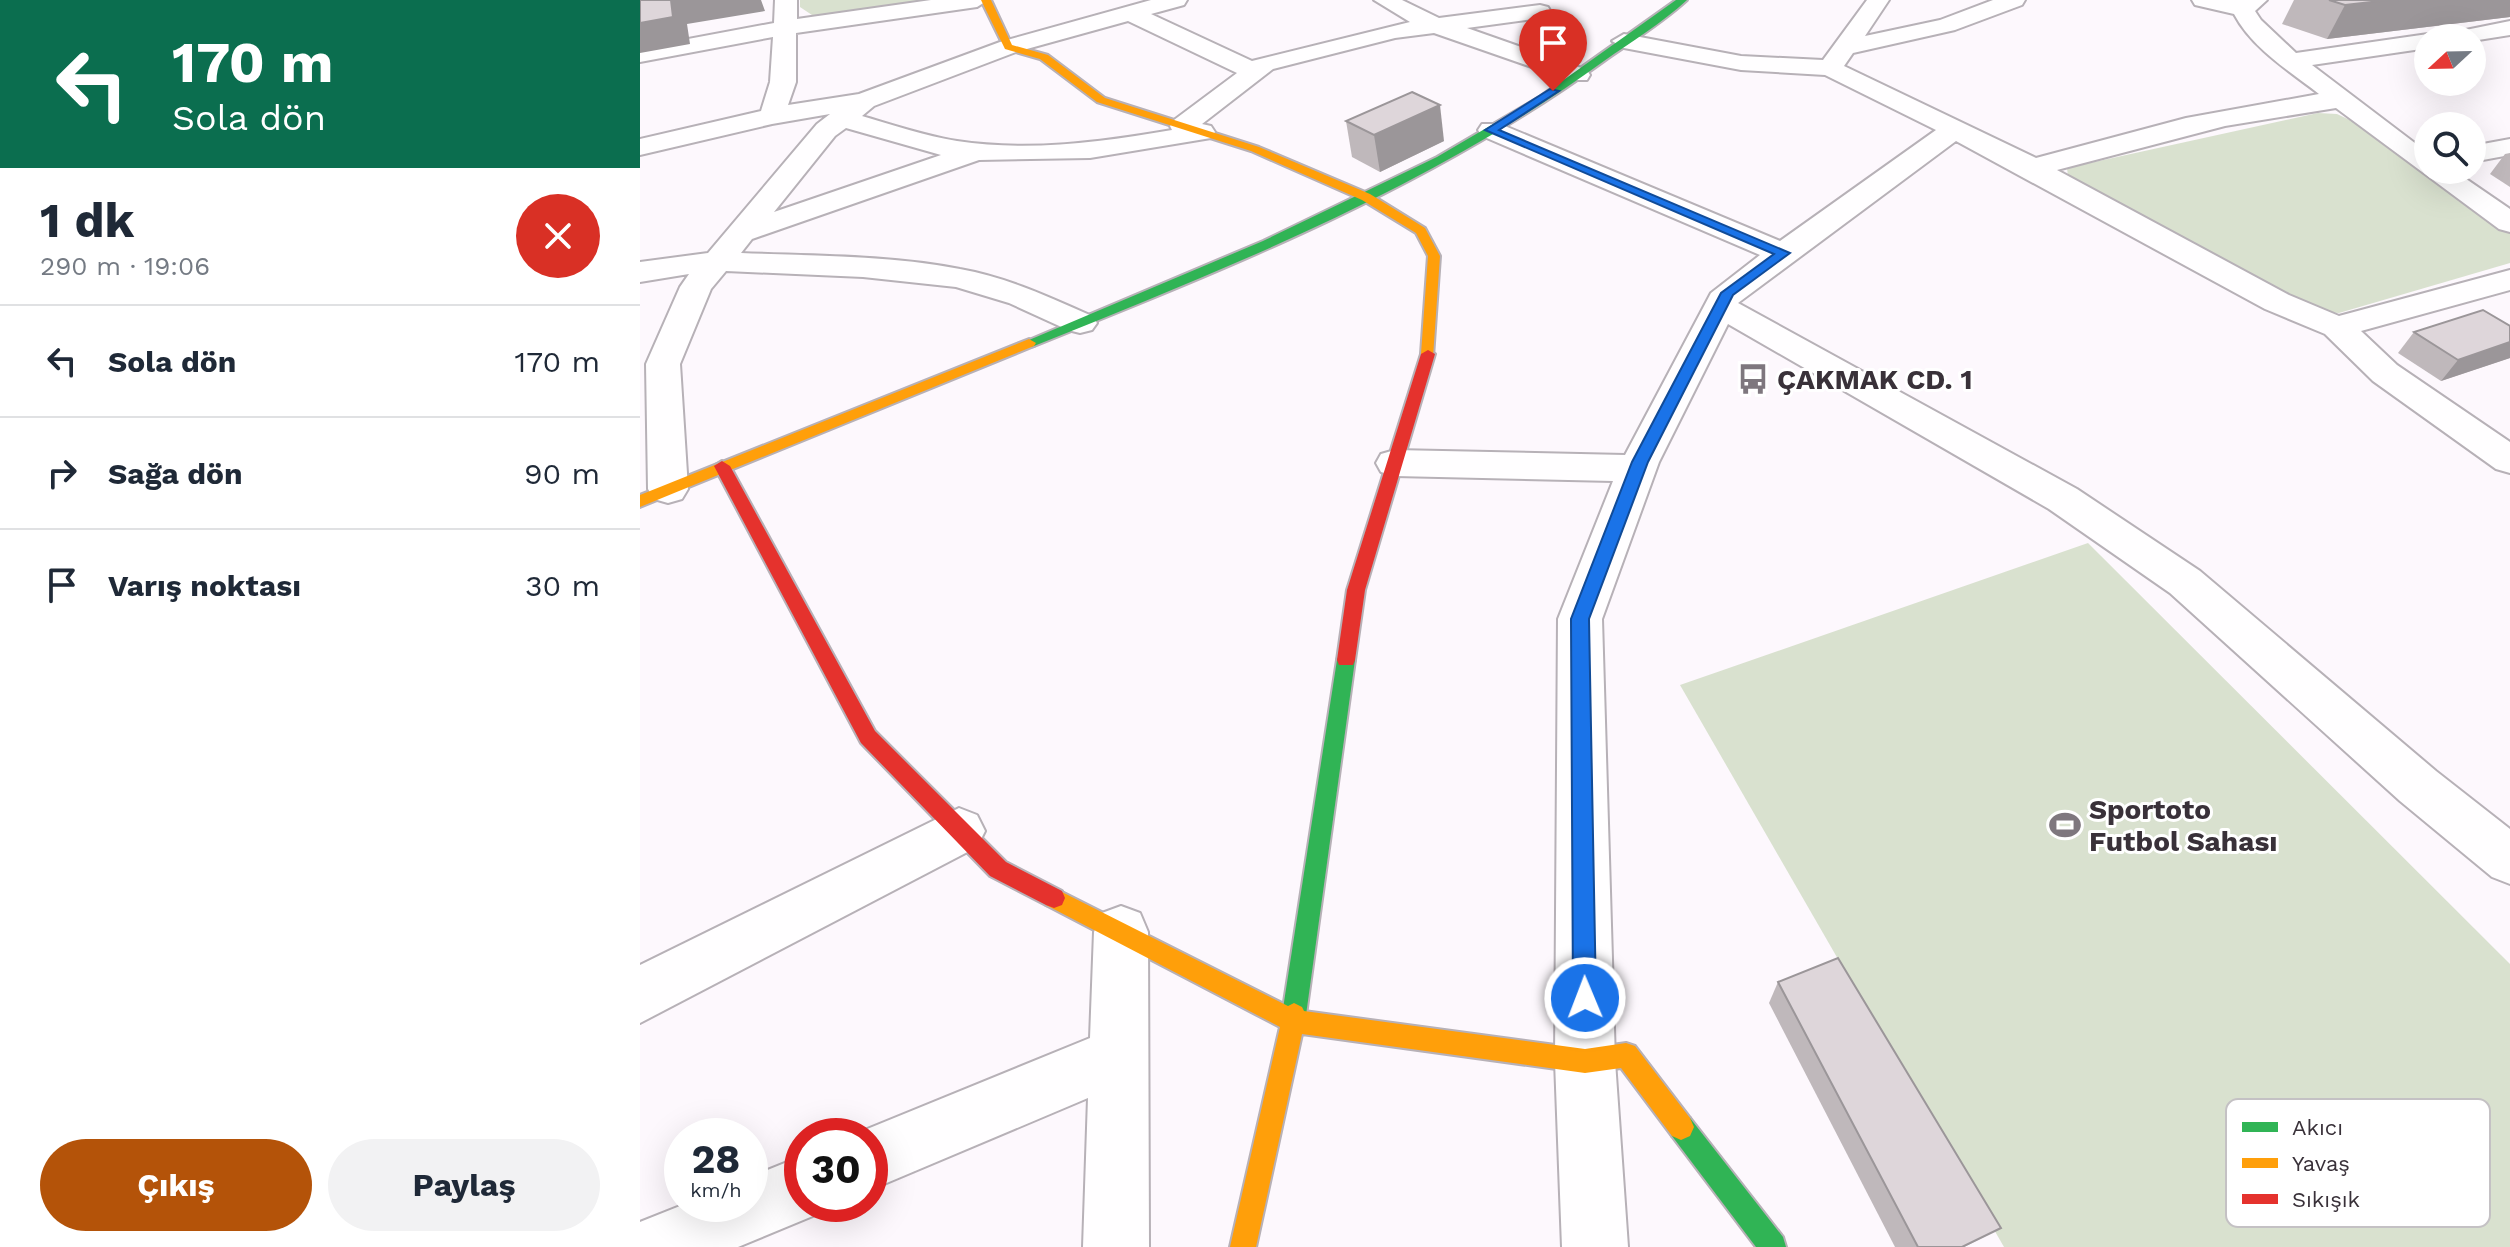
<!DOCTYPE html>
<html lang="tr">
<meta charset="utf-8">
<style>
body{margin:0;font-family:"Work Sans",sans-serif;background:#f2f2f3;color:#1f2937;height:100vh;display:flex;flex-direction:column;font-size:30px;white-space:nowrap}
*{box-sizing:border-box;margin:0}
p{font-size:26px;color:#747a83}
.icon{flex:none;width:44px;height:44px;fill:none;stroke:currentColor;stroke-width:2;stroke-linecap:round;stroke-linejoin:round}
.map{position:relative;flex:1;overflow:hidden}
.sheet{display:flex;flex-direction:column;background:#fff;width:640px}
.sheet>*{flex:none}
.top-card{background:#0b6e4f;color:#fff;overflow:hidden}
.needle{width:52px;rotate:248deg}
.tools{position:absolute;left:1774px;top:24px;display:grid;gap:16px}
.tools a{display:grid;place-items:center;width:72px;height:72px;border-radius:50%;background:#fff;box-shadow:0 8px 32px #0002;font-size:40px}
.speed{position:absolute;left:24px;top:1118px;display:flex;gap:16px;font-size:40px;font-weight:700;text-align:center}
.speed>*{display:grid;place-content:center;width:104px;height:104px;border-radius:50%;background:#fff;box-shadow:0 8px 32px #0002;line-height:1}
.speed small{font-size:20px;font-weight:400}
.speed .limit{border:12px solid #d22;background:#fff;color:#111}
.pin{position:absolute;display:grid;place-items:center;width:68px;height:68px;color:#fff;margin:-82px -34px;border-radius:50% 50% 50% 0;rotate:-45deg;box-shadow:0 0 8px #0007}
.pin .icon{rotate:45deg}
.me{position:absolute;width:88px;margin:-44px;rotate:359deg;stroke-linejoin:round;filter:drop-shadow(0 0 6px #0008)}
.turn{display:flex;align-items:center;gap:28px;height:168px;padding:0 40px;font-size:36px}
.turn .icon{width:104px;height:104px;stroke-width:2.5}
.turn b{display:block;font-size:56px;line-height:68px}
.round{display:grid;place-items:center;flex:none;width:84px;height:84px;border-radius:42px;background:#f2f2f3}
.headline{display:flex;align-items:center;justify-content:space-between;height:136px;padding:0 40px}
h1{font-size:48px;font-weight:700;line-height:60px}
.primary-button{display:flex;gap:16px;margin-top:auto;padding:16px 40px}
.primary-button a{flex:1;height:92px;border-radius:48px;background:#b45309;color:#fff;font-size:32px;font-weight:700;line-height:92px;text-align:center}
.primary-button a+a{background:#f2f2f3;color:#1f2937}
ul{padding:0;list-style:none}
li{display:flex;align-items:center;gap:24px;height:112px;padding:0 40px;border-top:2px solid #e0e1e3}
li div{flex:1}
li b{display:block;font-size:30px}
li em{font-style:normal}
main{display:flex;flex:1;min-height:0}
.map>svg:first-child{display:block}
.green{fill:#d9e1cf}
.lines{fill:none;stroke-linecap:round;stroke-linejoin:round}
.street-casing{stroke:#b7b1b7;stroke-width:4}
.fast-casing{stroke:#b7b1b7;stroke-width:4}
.slow-casing{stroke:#b7b1b7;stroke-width:4}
.jam-casing{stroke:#b7b1b7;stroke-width:4}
.street{fill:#fffeff;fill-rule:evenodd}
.fast{fill:#30b455;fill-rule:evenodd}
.slow{fill:#ff9f0a;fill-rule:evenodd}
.jam{fill:#e5322d;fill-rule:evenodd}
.wall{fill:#bfb8bb}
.shaded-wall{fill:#9b9699}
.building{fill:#ded6da;stroke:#9b9699;stroke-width:2}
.route{fill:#1a73e8;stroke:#114b97;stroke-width:2}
.labels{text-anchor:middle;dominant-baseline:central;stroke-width:6;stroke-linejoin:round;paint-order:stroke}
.poi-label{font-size:28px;font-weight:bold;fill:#393139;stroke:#fff;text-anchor:start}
.key{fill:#fff;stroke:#c4c1c4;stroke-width:2}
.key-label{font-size:22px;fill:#393139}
</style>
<main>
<section class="sheet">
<div class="top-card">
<div class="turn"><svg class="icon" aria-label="left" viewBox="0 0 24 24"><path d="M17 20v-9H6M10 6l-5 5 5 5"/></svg><div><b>170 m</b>Sola dön</div></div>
</div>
<div class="headline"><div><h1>1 dk</h1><p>290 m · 19:06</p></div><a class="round" style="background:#d93025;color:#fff"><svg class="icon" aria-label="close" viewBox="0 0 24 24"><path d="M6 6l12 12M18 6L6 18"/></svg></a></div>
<ul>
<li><svg class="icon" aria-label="left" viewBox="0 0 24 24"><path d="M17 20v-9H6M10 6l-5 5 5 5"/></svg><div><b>Sola dön</b></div><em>170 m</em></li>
<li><svg class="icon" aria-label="right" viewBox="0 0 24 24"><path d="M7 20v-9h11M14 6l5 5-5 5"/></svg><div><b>Sağa dön</b></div><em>90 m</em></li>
<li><svg class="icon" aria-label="arrive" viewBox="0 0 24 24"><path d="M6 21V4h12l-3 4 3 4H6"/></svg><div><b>Varış noktası</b></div><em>30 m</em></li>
</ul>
<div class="primary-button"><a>Çıkış</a><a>Paylaş</a></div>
</section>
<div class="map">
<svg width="1870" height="1247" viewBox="0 0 1870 1247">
<rect width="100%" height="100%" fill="#fdf8fd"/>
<g class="green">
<polygon points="160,0 300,0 175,17 160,7"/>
<polygon points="1678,113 1697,114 1714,122 1870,230 1870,263 1699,313 1669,311 1429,185 1427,168"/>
<polygon points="1448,543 1870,964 1870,1247 1364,1247 1040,685"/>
</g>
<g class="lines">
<defs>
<g id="street">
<path d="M135,0h22v19l134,-19h57l-11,7 -181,26v49l-8,23 71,-11 141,-52 151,-42h36l-3,5 -33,9 101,47 158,-39 -36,-22h28l37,18 101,-13 8,2 3,5 -3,5 -81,11 120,42 3,5 -3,5h-18l-135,-47 -39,5 -122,31 -71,55 9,2 4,6 -4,6 -121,20 -111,2 -227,79 -11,14c72,3 148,2 219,16 46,8 89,28 132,47l5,7 -5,7 -12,3 -12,-3 -59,-27 -53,-16 -93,-10 -137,-6 -15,18 -31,75 8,125 -6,10 -14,4 -14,-4 -6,-10 -2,-125 34,-77 9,-13 -49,8v-20l68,-9 109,-129 13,-10 -58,10 -132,31v-16l121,-28 9,-29 3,-45 -133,25v-14l134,-25zM488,21l109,52 -63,47 -4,6 2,4c-70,12 -144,22 -215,11 -32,-5 -64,-16 -95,-25l12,-10 142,-54zM206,128l95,27 -167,57 61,-76z"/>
<path d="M1227,0h22l-24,36 75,-16 53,-20h32l-3,5 -67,25 -102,23 -9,13 192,92 150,-40 133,-24c-30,-23 -67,-46 -85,-80l-39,-9 -3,-5h75l-12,11 6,9 35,33 132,-19 8,2 74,-15v14l-38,6v-3h-44v10l-116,17 116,88v17h25l57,39v23l-11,-3 -163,-121 -111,18 -168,44 232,125 50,21 171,-46v20l-149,41 36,34 113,77v31l-14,-4 -123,-88 -48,-47 -60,-25 -309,-168 -218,162 339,186 123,82 236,200 74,58v55l-18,-7 -92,-76 -230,-208 -121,-84 -321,-185 -69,138 -57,157 13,442 13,186h-66l-7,-186 3,-442 55,-138 -218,-5 -14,-4 -5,-9 5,-9 14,-4 230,5 86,-162 49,-38 -278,-119 -4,-6 4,-6h18l280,117 156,-111 -111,-55 -84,-5 -117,-22 -12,-7 12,-7 117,22 82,4z"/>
<polygon points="1870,139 1870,155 1832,162 1832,146"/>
<polygon points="319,808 337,815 345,831 337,847 0,1023 0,965"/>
<polygon points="481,906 500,913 508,932 509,1247 443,1247 448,1098 230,1190 230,1136 210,1136 450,1038 454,932 462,913"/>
<polygon points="162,1156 162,1204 187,1204 185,1211 98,1247 0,1247 0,1222 45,1204 110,1204 110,1177"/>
</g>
<g id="fast">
<path d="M1036,0h11c-25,23 -56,42 -83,61 -173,126 -373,206 -570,285l-5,1 -7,-4 241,-102 174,-84 104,-61z"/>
<polygon points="706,653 713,655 715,660 666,1015 662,1023 654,1027 646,1023 642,1015 697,660 699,655"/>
<polygon points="1041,1114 1050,1118 1143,1237 1146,1247 1116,1247 1032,1136 1028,1127 1032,1118"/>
</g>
<g id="slow">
<polygon points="341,0 351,0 372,45 408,55 465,98 619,147 730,194 785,228 800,256 793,357 788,358 781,354 788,256 776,233 722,200 611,151 457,102 400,59 365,49"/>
<polygon points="389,339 396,343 394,346 0,507 0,495"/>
<polygon points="414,888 648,1006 654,1003 662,1007 664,1011 945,1049 986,1043 995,1046 1050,1118 1054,1127 1050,1136 1041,1140 1032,1136 981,1068 945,1073 662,1034 616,1247 590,1247 640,1027 406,905 403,898 406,891"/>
</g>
<g id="jam">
<polygon points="788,350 795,354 725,590 715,660 713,665 699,665 697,660 707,590 781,354"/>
<polygon points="82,461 90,466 235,731 366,862 422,891 425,898 422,905 414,908 406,905 350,876 221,743 74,466"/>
</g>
</defs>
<use href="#street" class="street-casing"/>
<use href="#fast" class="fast-casing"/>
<use href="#slow" class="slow-casing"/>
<use href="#jam" class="jam-casing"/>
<use href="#street" class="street"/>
<use href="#fast" class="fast"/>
<use href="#slow" class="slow"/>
<use href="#jam" class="jam"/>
</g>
<g class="wall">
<polygon points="1654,0 1870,0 1870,17 1687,39 1642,24"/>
<polygon points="706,121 804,141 740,172 712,157"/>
<polygon points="1870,153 1870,187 1850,174 1865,154"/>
<polygon points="1774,332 1870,358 1801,381 1758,353"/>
<polygon points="1138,982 1361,1228 1324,1247 1255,1247 1129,1003"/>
</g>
<g class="shaded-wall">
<polygon points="31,0 121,0 125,11 47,24 50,44 0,53 0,23"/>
<polygon points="1749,0 1870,0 1870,17 1687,39 1705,5"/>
<polygon points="800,105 804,141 740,172 734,135"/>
<polygon points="1870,342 1870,358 1801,381 1818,360"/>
</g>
<g class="building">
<polygon points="0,0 31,0 33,17 0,23"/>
<polygon points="1689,0 1749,0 1705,5"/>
<polygon points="772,92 800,105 734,135 706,121"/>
<polygon points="1843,310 1870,326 1870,342 1818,360 1774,332"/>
<polygon points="1198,958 1361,1228 1322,1247 1278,1247 1138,982"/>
</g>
<polygon class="route" points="910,89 919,91 859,130 1150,253 1093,295 1008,462 949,619 956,998 953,1006 945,1009 936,1006 933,998 931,619 992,462 1081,293 1134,254 845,130"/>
<defs>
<symbol id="bus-bare" viewBox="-9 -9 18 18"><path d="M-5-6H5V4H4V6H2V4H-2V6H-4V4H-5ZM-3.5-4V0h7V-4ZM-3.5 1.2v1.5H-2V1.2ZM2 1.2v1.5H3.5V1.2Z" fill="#7e777e" stroke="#fff" stroke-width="2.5" paint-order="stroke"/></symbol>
<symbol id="stadium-bare" viewBox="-9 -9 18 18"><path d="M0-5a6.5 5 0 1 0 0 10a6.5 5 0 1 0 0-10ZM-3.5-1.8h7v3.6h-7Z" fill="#7e777e" stroke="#fff" stroke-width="2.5" paint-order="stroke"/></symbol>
</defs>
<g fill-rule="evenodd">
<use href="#bus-bare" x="1091" y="357" width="44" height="44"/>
<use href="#stadium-bare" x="1403" y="803" width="44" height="44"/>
</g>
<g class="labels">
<g class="poi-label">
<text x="1137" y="379">ÇAKMAK CD. 1</text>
<text x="1449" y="809">Sportoto<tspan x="1449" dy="32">Futbol Sahası</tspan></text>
</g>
</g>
<rect x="1586" y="1099" width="264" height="128" rx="12" class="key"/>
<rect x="1602" y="1122" width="36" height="10" fill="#30b455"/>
<rect x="1602" y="1158" width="36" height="10" fill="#ff9f0a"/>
<rect x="1602" y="1194" width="36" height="10" fill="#e5322d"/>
<g class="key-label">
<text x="1652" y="1135">Akıcı</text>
<text x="1652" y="1171">Yavaş</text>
<text x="1652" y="1207">Sıkışık</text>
</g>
</svg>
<div class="tools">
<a><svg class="needle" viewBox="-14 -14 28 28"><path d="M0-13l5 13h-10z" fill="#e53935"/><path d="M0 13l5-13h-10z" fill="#747a83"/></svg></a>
<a><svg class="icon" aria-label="search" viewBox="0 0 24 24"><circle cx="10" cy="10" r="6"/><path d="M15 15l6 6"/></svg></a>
</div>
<div class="speed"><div>28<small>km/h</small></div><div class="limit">30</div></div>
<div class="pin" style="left:913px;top:91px;background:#d93025"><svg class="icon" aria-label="arrive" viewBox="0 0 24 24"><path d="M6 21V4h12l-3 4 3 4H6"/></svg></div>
<svg class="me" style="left:945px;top:998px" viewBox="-20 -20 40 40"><circle r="17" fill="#1a73e8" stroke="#fff" stroke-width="3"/><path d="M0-11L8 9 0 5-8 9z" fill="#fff"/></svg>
</div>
</main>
